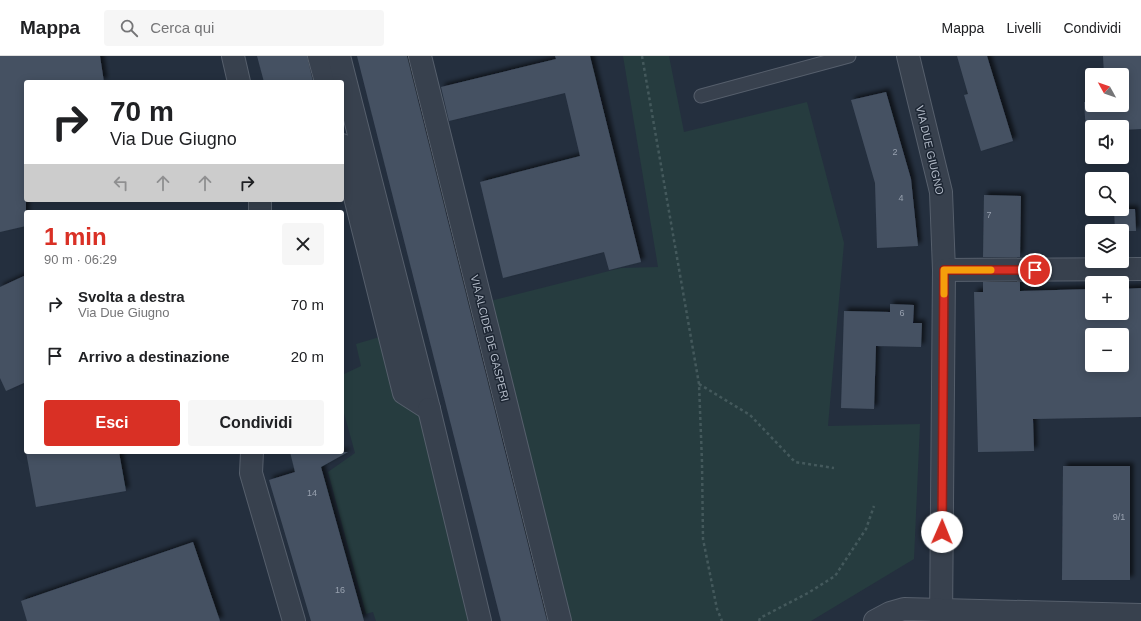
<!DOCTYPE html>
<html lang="it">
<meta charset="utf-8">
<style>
body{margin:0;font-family:Helvetica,sans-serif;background:#f6f6f6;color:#202124;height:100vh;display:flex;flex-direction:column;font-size:15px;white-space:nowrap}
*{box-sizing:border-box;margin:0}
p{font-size:13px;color:#757577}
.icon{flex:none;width:22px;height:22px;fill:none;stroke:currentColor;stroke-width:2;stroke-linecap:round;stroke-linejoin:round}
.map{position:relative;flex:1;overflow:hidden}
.details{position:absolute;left:24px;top:154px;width:320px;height:244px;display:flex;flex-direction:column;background:#fff;border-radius:4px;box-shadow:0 2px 10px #0003}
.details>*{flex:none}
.banner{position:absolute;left:24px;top:24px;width:320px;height:122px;border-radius:4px;box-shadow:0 2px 10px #0003;background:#fff;color:#202124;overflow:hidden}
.needle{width:26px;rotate:310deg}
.controls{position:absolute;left:1085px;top:12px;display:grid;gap:8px}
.controls a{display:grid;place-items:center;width:44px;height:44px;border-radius:4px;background:#fff;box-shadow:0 2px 10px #0003;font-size:20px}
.pin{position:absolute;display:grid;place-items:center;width:34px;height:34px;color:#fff;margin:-17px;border:2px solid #fff;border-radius:50%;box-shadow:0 1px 4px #0007}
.me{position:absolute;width:44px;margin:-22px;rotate:1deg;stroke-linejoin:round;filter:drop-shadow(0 0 3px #0008)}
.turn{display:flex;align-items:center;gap:14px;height:84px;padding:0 20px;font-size:18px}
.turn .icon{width:52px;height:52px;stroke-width:2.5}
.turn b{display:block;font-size:28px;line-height:34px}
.lanes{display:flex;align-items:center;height:38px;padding:0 20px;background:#0003;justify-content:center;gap:20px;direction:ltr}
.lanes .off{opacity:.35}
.round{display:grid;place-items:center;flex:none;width:42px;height:42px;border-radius:4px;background:#f6f6f6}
.head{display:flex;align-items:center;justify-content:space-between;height:68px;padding:0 20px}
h1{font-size:24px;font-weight:700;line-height:30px;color:#d93025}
.primary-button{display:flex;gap:8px;margin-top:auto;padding:8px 20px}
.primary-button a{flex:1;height:46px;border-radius:4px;background:#d93025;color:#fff;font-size:16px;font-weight:700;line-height:46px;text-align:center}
.primary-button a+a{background:#f6f6f6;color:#202124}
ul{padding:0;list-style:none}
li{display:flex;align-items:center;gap:12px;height:52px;padding:0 20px}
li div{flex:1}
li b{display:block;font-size:15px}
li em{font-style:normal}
header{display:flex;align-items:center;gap:24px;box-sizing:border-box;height:56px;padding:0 20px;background:#fff;border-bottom:1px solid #e0e0e0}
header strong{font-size:19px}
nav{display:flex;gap:22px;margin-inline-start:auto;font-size:14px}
.search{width:280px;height:36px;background:#f6f6f6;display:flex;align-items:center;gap:10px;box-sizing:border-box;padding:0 14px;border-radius:4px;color:#757577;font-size:15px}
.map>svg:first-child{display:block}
.green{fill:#263c3f}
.building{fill:#455162;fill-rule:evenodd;filter:url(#shadow)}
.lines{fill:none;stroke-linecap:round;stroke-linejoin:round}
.service-casing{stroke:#565f6c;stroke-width:15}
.minor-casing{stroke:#565f6c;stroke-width:24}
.path{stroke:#44595c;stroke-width:2.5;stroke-dasharray:3 3;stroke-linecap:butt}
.service{stroke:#38414e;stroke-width:13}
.minor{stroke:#38414e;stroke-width:22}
.route-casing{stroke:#8d1f18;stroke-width:10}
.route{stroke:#d93025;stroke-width:7}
.slow{stroke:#f59e0b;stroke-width:7}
.labels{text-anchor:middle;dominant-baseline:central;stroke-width:3;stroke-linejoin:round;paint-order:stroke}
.number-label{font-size:9px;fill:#98a1af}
.street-label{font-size:11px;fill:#b4bcc9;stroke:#1d2633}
</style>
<header>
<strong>Mappa</strong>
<div class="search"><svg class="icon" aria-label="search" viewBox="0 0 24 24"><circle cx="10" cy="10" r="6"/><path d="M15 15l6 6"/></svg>Cerca qui</div>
<nav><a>Mappa</a><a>Livelli</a><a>Condividi</a></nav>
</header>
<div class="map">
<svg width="1141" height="565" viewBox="0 0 1141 565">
<defs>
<filter id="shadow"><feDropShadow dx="3.5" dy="-3.5" stdDeviation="2" flood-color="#0009"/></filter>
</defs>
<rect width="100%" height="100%" fill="#242f3e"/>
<g class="green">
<polygon points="623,0 669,0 684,76 807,46 844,187 828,370 920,368 914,503 811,565 568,565 490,245 621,212 658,211"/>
<polygon points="383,280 420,357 468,565 376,565 373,556 366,558 328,416 355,397 342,350 342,319 361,310 356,288"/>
</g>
<g class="building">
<polygon points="0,0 100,0 104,26 26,26 26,170 0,176"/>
<polygon points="257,0 307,0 313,26 264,26"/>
<polygon points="357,0 407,0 547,565 501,565"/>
<polygon points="555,0 590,0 641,206 609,214 604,196 503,222 480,126 580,100 565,37 449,65 441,31 556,3"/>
<polygon points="957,0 987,0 1013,85 981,95 964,39 968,38"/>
<polygon points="1103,0 1141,0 1141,73 1122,74 1122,71 1092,71 1092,76 1086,76 1084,46 1092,46 1092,49 1122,49 1122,19 1104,19"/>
<polygon points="886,36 911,123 918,190 877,192 875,127 851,44"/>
<polygon points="984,139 1021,140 1020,201 983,201"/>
<polygon points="1114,153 1135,153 1136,175 1115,175"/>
<polygon points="26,219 26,326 6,335 0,322 0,231"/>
<path d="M983,226h37v9l72,-2v24h30v-24l19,-1v129l-108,2 1,32 -56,1 -4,-160h9zM1092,279h30v30h-30z"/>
<polygon points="890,248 914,249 913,267 922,267 921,291 876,290 874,353 841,352 844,255 890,256"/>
<polygon points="26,396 119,396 126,435 36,451"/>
<polygon points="290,396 348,396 321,411 364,565 311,565 269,424 295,416"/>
<polygon points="1063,410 1130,410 1130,524 1062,524"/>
<polygon points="193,486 220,565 27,565 21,545"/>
</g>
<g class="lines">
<defs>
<polyline id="service" points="701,40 849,0"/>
<g id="minor">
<polyline points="233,0 239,26"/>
<polyline points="319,0 326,26"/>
<polyline points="339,0 429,353 404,337 342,89"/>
<polyline points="420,0 560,565"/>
<polyline points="908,0 941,136 944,214 941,565"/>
<polyline points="260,156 260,144"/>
<polyline points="944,214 1141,213"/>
<polyline points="429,353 480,565"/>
<polyline points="252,396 251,417 294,565"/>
<polyline points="875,565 890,557 904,553 1141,559"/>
</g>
</defs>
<use href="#service" class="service-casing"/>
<use href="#minor" class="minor-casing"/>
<g class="path">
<polyline points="642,0 699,328 702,406 703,483 717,553 722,565"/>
<polyline points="699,328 750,359 795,406 834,412"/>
<polyline points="759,565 760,562 808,537 835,520 866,473 874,450"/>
</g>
<use href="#service" class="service"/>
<use href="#minor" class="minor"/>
</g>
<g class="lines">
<defs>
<polyline id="route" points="942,476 944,214 1035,214"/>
</defs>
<use href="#route" class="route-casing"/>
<use href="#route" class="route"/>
<polyline class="slow" points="944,238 944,214 991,214"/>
</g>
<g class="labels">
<g class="number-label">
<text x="895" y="96">2</text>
<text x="901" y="142">4</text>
<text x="989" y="159">7</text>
<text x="902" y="257">6</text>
<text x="312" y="437">14</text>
<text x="1119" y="461">9/1</text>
<text x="340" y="534">16</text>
</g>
<g class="street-label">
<text transform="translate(930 94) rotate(77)">VIA DUE GIUGNO</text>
<text transform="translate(490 282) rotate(76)">VIA ALCIDE DE GASPERI</text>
</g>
</g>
</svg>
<div class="controls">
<a><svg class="needle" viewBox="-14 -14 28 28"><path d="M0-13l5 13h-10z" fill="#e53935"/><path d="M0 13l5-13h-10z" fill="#757577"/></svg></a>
<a><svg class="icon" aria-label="sound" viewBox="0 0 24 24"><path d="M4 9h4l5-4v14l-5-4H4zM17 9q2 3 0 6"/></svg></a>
<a><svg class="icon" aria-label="search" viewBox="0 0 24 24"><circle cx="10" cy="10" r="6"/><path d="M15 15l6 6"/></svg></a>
<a><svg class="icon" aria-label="layers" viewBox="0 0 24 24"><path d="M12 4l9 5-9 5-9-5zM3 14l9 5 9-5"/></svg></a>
<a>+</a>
<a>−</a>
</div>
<div class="pin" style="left:1035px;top:214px;background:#d93025"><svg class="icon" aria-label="arrive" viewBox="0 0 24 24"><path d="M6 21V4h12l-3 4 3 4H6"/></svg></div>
<svg class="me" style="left:942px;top:476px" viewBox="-20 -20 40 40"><circle r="19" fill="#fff"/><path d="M0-13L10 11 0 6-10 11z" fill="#d93025"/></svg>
<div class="banner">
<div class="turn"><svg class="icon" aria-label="right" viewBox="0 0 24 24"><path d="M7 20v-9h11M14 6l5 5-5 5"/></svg><div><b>70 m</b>Via Due Giugno</div></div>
<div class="lanes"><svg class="icon off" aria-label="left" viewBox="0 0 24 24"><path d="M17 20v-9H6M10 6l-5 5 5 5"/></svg><svg class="icon off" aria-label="ahead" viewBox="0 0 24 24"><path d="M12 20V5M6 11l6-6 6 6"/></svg><svg class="icon off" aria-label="ahead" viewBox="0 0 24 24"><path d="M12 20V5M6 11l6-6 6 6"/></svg><svg class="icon" aria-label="right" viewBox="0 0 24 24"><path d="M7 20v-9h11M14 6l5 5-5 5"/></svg></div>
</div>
<section class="details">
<div class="head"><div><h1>1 min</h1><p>90 m · 06:29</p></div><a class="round"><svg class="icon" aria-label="close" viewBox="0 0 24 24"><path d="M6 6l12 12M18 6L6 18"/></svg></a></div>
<ul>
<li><svg class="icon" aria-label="right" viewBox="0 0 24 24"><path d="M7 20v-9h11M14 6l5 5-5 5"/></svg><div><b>Svolta a destra</b><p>Via Due Giugno</p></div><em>70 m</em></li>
<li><svg class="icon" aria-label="arrive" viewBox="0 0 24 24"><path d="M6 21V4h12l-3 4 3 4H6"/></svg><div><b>Arrivo a destinazione</b></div><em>20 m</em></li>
</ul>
<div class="primary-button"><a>Esci</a><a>Condividi</a></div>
</section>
</div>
